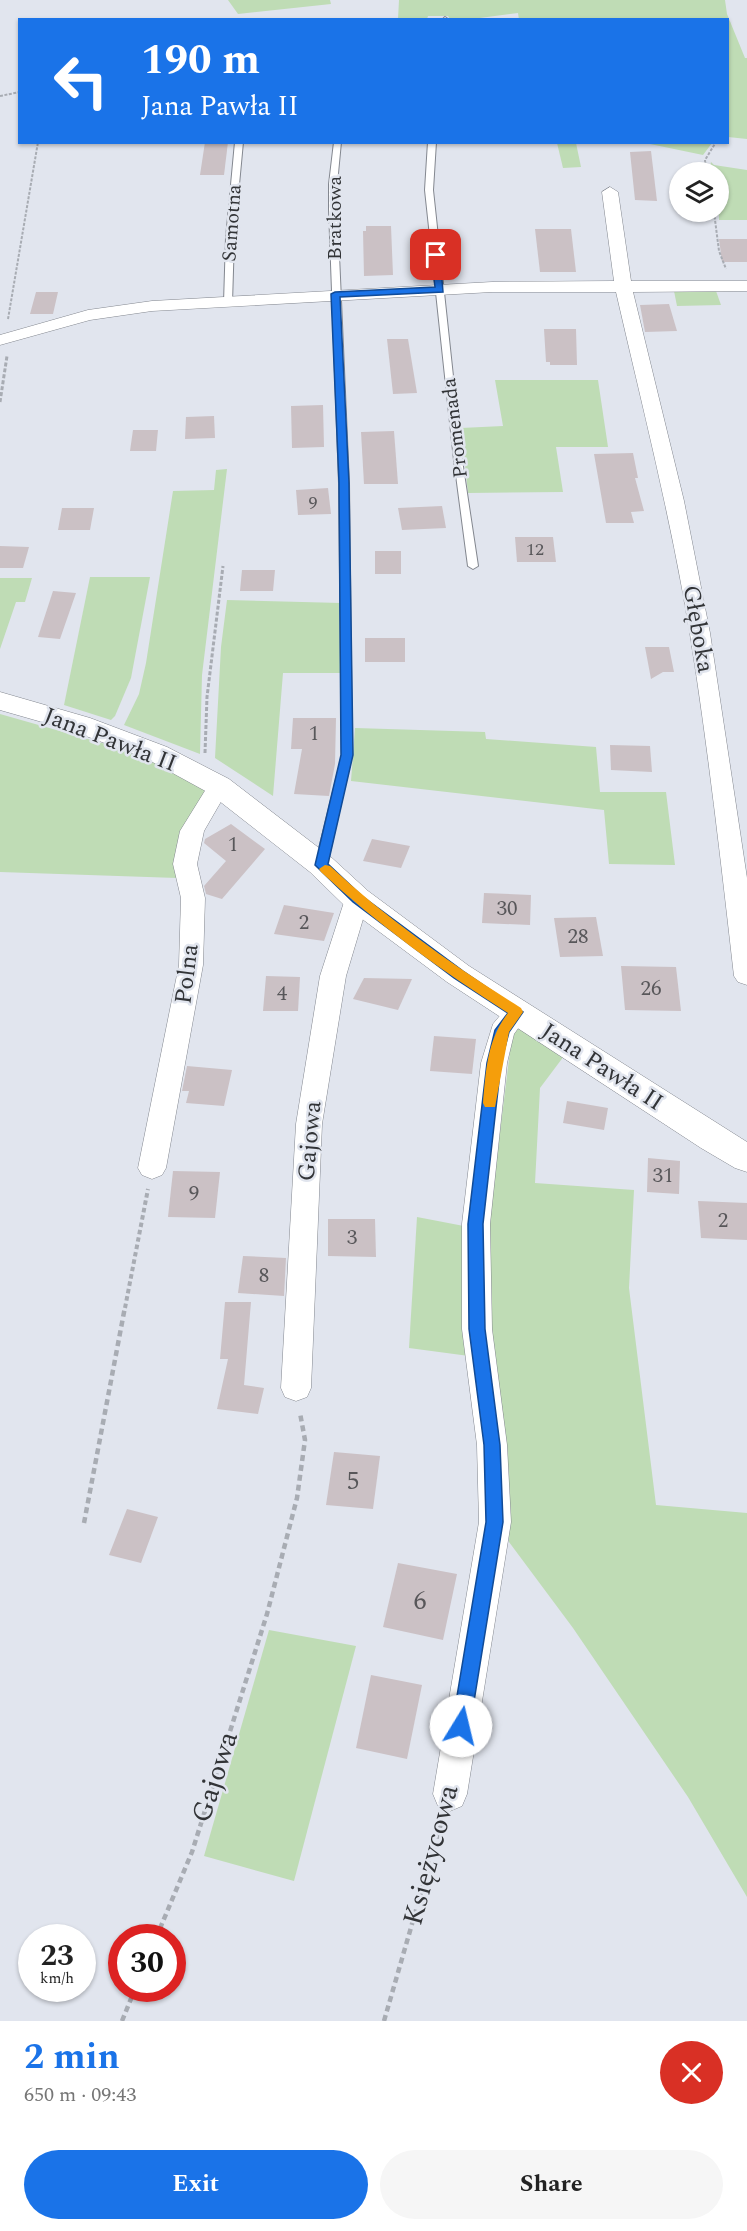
<!DOCTYPE html>
<meta charset="utf-8">
<style>
body{margin:0;font-family:Spectral,serif;background:#f6f6f6;color:#222;height:100vh;display:flex;flex-direction:column;font-size:22px;white-space:nowrap}
*{box-sizing:border-box;margin:0}
p{font-size:20px;color:#767676}
.icon{flex:none;width:33px;height:33px;fill:none;stroke:currentColor;stroke-width:2;stroke-linecap:round;stroke-linejoin:round}
.map{position:relative;height:2021px;overflow:hidden}
.drawer{display:flex;flex-direction:column;background:#fff;flex:1}
.drawer>*{flex:none}
.guide{position:absolute;left:18px;top:18px;width:711px;height:126px;border-radius:0px;box-shadow:0 2px 4px #0004;background:#1a73e8;color:#fff;overflow:hidden}
.controls{position:absolute;left:669px;top:162px;display:grid;gap:12px}
.controls a{display:grid;place-items:center;width:60px;height:60px;border-radius:50%;background:#fff;box-shadow:0 2px 4px #0004;font-size:30px}
.speed{position:absolute;left:18px;top:1924px;display:flex;gap:12px;font-size:30px;font-weight:700;text-align:center}
.speed>*{display:grid;place-content:center;width:78px;height:78px;border-radius:50%;background:#fff;box-shadow:0 2px 4px #0004;line-height:1}
.speed small{font-size:15px;font-weight:400}
.speed .limit{border:9px solid #d22;background:#fff;color:#111}
.pin{position:absolute;display:grid;place-items:center;width:51px;height:51px;color:#fff;margin:-26px;border-radius:12px;box-shadow:0 3px 9px #0006}
.me{position:absolute;width:66px;margin:-33px;rotate:9deg;stroke-linejoin:round;filter:drop-shadow(0 0 4px #0008)}
.turn{display:flex;align-items:center;gap:21px;height:126px;padding:0 24px;font-size:27px}
.turn .icon{width:78px;height:78px;stroke-width:2.5}
.turn b{display:block;font-size:42px;line-height:51px}
.round{display:grid;place-items:center;flex:none;width:63px;height:63px;border-radius:32px;background:#f6f6f6}
.head{display:flex;align-items:center;justify-content:space-between;height:102px;padding:0 24px}
h1{font-size:36px;font-weight:700;line-height:45px;color:#1a73e8}
.primary-button{display:flex;gap:12px;margin-top:auto;padding:12px 24px}
.primary-button a{flex:1;height:69px;border-radius:36px;background:#1a73e8;color:#fff;font-size:24px;font-weight:700;line-height:69px;text-align:center}
.primary-button a+a{background:#f6f6f6;color:#222}
.map>svg:first-child{display:block}
.green{fill:#bfdcb5}
.building{fill:#cbc1c5}
.lines{fill:none;stroke-linecap:round;stroke-linejoin:round}
.lane-casing{stroke:#83878f;stroke-width:2}
.street-casing{stroke:#83878f;stroke-width:1}
.secondary-casing{stroke:#83878f;stroke-width:1}
.path-far3{stroke:#a8acb3;stroke-width:2;stroke-dasharray:3 1.5;stroke-linecap:butt}
.path-far2{stroke:#a8acb3;stroke-width:3;stroke-dasharray:4 2;stroke-linecap:butt}
.path-far1{stroke:#a8acb3;stroke-width:4;stroke-dasharray:4.5 3;stroke-linecap:butt}
.path{stroke:#a8acb3;stroke-width:4.5;stroke-dasharray:6 4;stroke-linecap:butt}
.lane{fill:#fff;fill-rule:evenodd}
.street{fill:#fff;fill-rule:evenodd}
.secondary{fill:#fff;fill-rule:evenodd}
.route{fill:#1a73e8;stroke:#114b97;stroke-width:1.5}
.slow{fill:#f59e0b}
.labels{text-anchor:middle;dominant-baseline:central;stroke-width:5;stroke-linejoin:round;paint-order:stroke}
.far-number-label{font-size:18px;fill:#58575a}
.far-street-label{font-size:20px;fill:#323437;stroke:#e1e5ee}
.number-label{font-size:21px;fill:#58575a}
.street-label{font-size:24px;fill:#323437;stroke:#e1e5ee}
.near-number-label{font-size:26px;fill:#58575a}
.near-street-label{font-size:28px;fill:#323437;stroke:#e1e5ee}
</style>
<div class="map">
<svg width="747" height="2021" viewBox="0 0 747 2021">
<rect width="100%" height="100%" fill="#e1e5ee"/>
<g class="green">
<polygon points="228,0 330,0 331,4 238,14"/>
<polygon points="399,0 725,0 727,14 745,58 747,58 747,139 728,137 728,20 519,20 518,13 472,19 450,19 448,16 428,16 427,19 398,19"/>
<polygon points="557,143 576,143 581,167 563,168"/>
<polygon points="593,143 712,142 712,143 703,155 650,144"/>
<polygon points="711,162 714,165 747,170 747,220 719,220 718,172 709,172"/>
<polygon points="674,291 716,291 721,305 677,306"/>
<polygon points="495,380 598,380 608,447 556,447 563,492 468,493 461,428 503,426"/>
<polygon points="227,469 202,675 200,754 124,725 139,694 146,663 173,491 214,490 216,470"/>
<polygon points="90,577 150,577 131,678 115,716 111,720 64,705"/>
<polygon points="0,578 32,578 25,602 16,602 0,649"/>
<polygon points="227,600 341,603 342,673 283,673 273,796 215,758 221,647"/>
<polygon points="0,714 130,751 211,791 177,878 0,872"/>
<polygon points="355,728 485,732 486,739 596,747 600,792 666,792 675,865 609,864 604,810 351,781"/>
<polygon points="519,1022 567,1052 540,1088 535,1183 634,1190 629,1288 656,1505 747,1513 747,1897 688,1797 573,1628 509,1542 486,1344 487,1237 513,1027"/>
<polygon points="417,1217 469,1227 469,1356 409,1348"/>
<polygon points="269,1630 356,1646 294,1881 204,1856"/>
</g>
<g class="building">
<polygon points="205,142 228,142 224,175 200,175"/>
<polygon points="651,151 657,201 635,200 630,152"/>
<polygon points="366,226 391,226 393,275 364,276 363,231 366,231"/>
<polygon points="535,229 571,229 576,272 540,272"/>
<polygon points="719,239 747,239 747,262 722,262"/>
<polygon points="36,292 58,292 53,314 30,314"/>
<polygon points="669,304 677,331 645,332 640,305"/>
<polygon points="544,329 576,329 577,365 550,365 550,362 546,362"/>
<polygon points="387,339 408,339 417,393 393,394"/>
<polygon points="323,405 324,447 292,448 291,406"/>
<polygon points="214,416 215,438 185,439 186,417"/>
<polygon points="133,430 158,430 156,451 130,451"/>
<polygon points="394,431 398,484 364,484 361,432"/>
<polygon points="633,453 638,478 635,478 644,511 631,512 634,523 606,523 594,454"/>
<polygon points="328,488 331,514 298,515 296,490"/>
<polygon points="442,506 446,528 402,530 398,508"/>
<polygon points="62,508 94,508 90,530 58,530"/>
<polygon points="515,537 553,537 556,562 517,562"/>
<polygon points="0,546 29,547 23,568 0,568"/>
<rect x="375" y="551" width="26" height="23"/>
<polygon points="242,570 275,570 273,591 240,591"/>
<polygon points="53,591 76,593 60,639 38,637"/>
<rect x="365" y="638" width="40" height="24"/>
<polygon points="645,647 669,647 674,672 663,672 651,679"/>
<polygon points="293,718 336,718 335,764 329,796 294,794 302,749 291,749"/>
<polygon points="610,745 650,746 652,772 611,770"/>
<polygon points="231,824 265,849 222,899 206,894 204,886 226,861 204,843 205,839"/>
<polygon points="372,839 410,846 401,868 363,861"/>
<polygon points="484,893 531,895 530,925 482,923"/>
<polygon points="284,905 334,913 324,941 274,934"/>
<polygon points="596,917 603,956 560,957 554,918"/>
<polygon points="621,966 676,967 681,1011 625,1010"/>
<polygon points="266,976 300,977 298,1011 263,1011"/>
<polygon points="364,978 412,979 398,1010 353,999"/>
<polygon points="434,1036 476,1039 472,1074 430,1071"/>
<polygon points="187,1066 232,1070 224,1106 186,1103 189,1091 182,1091"/>
<polygon points="567,1101 608,1108 604,1130 563,1123"/>
<polygon points="648,1158 680,1161 679,1194 647,1192"/>
<polygon points="173,1171 220,1172 215,1218 168,1217"/>
<polygon points="698,1201 747,1203 747,1240 701,1238"/>
<polygon points="328,1219 375,1219 376,1257 328,1256"/>
<polygon points="243,1256 286,1258 284,1296 238,1293"/>
<polygon points="225,1302 251,1302 244,1385 264,1388 258,1414 217,1409 228,1359 220,1359"/>
<polygon points="334,1452 380,1456 373,1509 326,1505"/>
<polygon points="127,1509 158,1517 141,1563 109,1555"/>
<polygon points="398,1563 457,1574 443,1640 383,1627"/>
<polygon points="371,1675 422,1685 407,1759 356,1748"/>
</g>
<g class="lines">
<defs>
<g id="lane">
<polygon points="445,17 449,20 442,20"/>
<polygon points="235,142 243,142 234,238 232,303 228,305 224,303 226,238"/>
<polygon points="334,142 341,142 337,184 337,209 349,483 352,755 327,865 321,869 315,865 342,755 339,483 329,209 329,184"/>
<polygon points="428,142 436,142 433,190 462,460 478,566 473,569 468,566 454,460 425,190"/>
</g>
<g id="street">
<path d="M610,187l8,5 13,89h116v10l-114,1 51,209 26,132 37,245v107l-9,-3 -4,-6c-13,-114 -26,-229 -44,-342 -19,-116 -48,-229 -74,-342h-124l-340,19 -62,9 -90,25v-10l88,-25 64,-9 340,-19 122,-1 -12,-89z"/>
<polygon points="219,779 227,781 230,786 204,831 197,864 205,898 203,965 166,1168 162,1175 152,1179 142,1175 138,1168 179,965 181,898 173,864 180,831 211,781"/>
<polygon points="357,891 366,893 369,899 346,976 322,1124 311,1388 307,1397 296,1401 285,1397 281,1388 296,1124 320,976 345,899 348,893"/>
<polygon points="517,1003 526,1006 530,1012 514,1034 507,1063 490,1224 492,1329 507,1445 511,1522 467,1794 462,1806 450,1811 438,1806 433,1794 479,1522 477,1445 462,1329 462,1224 481,1063 493,1024 508,1006"/>
</g>
<polygon id="secondary" points="0,692 90,718 167,747 229,779 332,858 368,891 469,966 747,1142 747,1172 735,1168 701,1148 447,982 346,907 310,872 209,793 147,759 70,730 0,710"/>
</defs>
<use href="#lane" class="lane-casing"/>
<use href="#street" class="street-casing"/>
<use href="#secondary" class="secondary-casing"/>
<g class="path-far3">
<polyline points="0,96 20,92"/>
<polyline points="706,172 705,160 716,142"/>
<polyline points="714,212 719,251 726,269"/>
<polyline points="8,319 38,142"/>
</g>
<g class="path-far2">
<polyline points="0,402 7,356"/>
<polyline points="205,753 207,697 223,566"/>
</g>
<polyline class="path-far1" points="125,1308 148,1189"/>
<g class="path">
<polyline points="84,1523 125,1307"/>
<polyline points="156,1938 192,1852 267,1614 297,1498 305,1440 300,1413"/>
<polyline points="122,2021 135,1989"/>
<polyline points="384,2021 442,1820"/>
</g>
<use href="#lane" class="lane"/>
<use href="#street" class="street"/>
<use href="#secondary" class="secondary"/>
</g>
<polygon class="route" points="436,252 440,255 443,292 340,297 349,483 353,755 328,864 362,896 463,971 523,1012 509,1032 501,1063 483,1224 485,1329 500,1445 503,1522 470,1726 468,1732 461,1735 455,1732 452,1726 486,1522 484,1445 469,1329 468,1224 487,1063 495,1030 508,1013 454,978 353,902 315,865 341,755 339,483 331,294 335,292 435,287 431,255"/>
<path class="slow" d="M325,865l5,1c58,54 124,100 191,142l2,4 -14,20 -14,75h-10l-2,-4c3,-33 4,-63 25,-90 -66,-42 -130,-88 -187,-141l-2,-3z"/>
<g class="labels">
<g class="far-number-label">
<text x="313" y="502">9</text>
<text x="535" y="549">12</text>
</g>
<g class="far-street-label">
<text transform="translate(335 218) rotate(-90)">Bratkowa</text>
<text transform="translate(232 223) rotate(-86)">Samotna</text>
<text transform="translate(455 428) rotate(-97)">Promenada</text>
</g>
<g class="number-label">
<text x="314" y="734">1</text>
<text x="233" y="845">1</text>
<text x="507" y="909">30</text>
<text x="304" y="923">2</text>
<text x="578" y="937">28</text>
<text x="651" y="989">26</text>
<text x="282" y="994">4</text>
<text x="663" y="1176">31</text>
<text x="194" y="1194">9</text>
<text x="723" y="1221">2</text>
<text x="352" y="1238">3</text>
<text x="264" y="1276">8</text>
</g>
<g class="street-label">
<text transform="translate(698 629) rotate(80)">Głęboka</text>
<text transform="translate(110 740) rotate(21)">Jana Pawła II</text>
<text transform="translate(187 974) rotate(-83)">Polna</text>
<text transform="translate(602 1067) rotate(33)">Jana Pawła II</text>
<text transform="translate(310 1141) rotate(-85)">Gajowa</text>
</g>
<g class="near-number-label">
<text x="353" y="1481">5</text>
<text x="420" y="1601">6</text>
</g>
<g class="near-street-label">
<text transform="translate(215 1777) rotate(-72)">Gajowa</text>
<text transform="translate(431 1855) rotate(-75)">Księżycowa</text>
</g>
</g>
</svg>
<div class="controls">
<a><svg class="icon" aria-label="layers" viewBox="0 0 24 24"><path d="M12 4l9 5-9 5-9-5zM3 14l9 5 9-5"/></svg></a>
</div>
<div class="speed"><div>23<small>km/h</small></div><div class="limit">30</div></div>
<div class="pin" style="left:436px;top:255px;background:#d93025"><svg class="icon" aria-label="arrive" viewBox="0 0 24 24"><path d="M6 21V4h12l-3 4 3 4H6"/></svg></div>
<svg class="me" style="left:461px;top:1726px" viewBox="-20 -20 40 40"><circle r="19" fill="#fff"/><path d="M0-13L10 11 0 6-10 11z" fill="#1a73e8"/></svg>
<div class="guide">
<div class="turn"><svg class="icon" aria-label="left" viewBox="0 0 24 24"><path d="M17 20v-9H6M10 6l-5 5 5 5"/></svg><div><b>190 m</b>Jana Pawła II</div></div>
</div>
</div>
<section class="drawer">
<div class="head"><div><h1>2 min</h1><p>650 m · 09:43</p></div><a class="round" style="background:#d93025;color:#fff"><svg class="icon" aria-label="close" viewBox="0 0 24 24"><path d="M6 6l12 12M18 6L6 18"/></svg></a></div>
<div class="primary-button"><a>Exit</a><a>Share</a></div>
</section>
